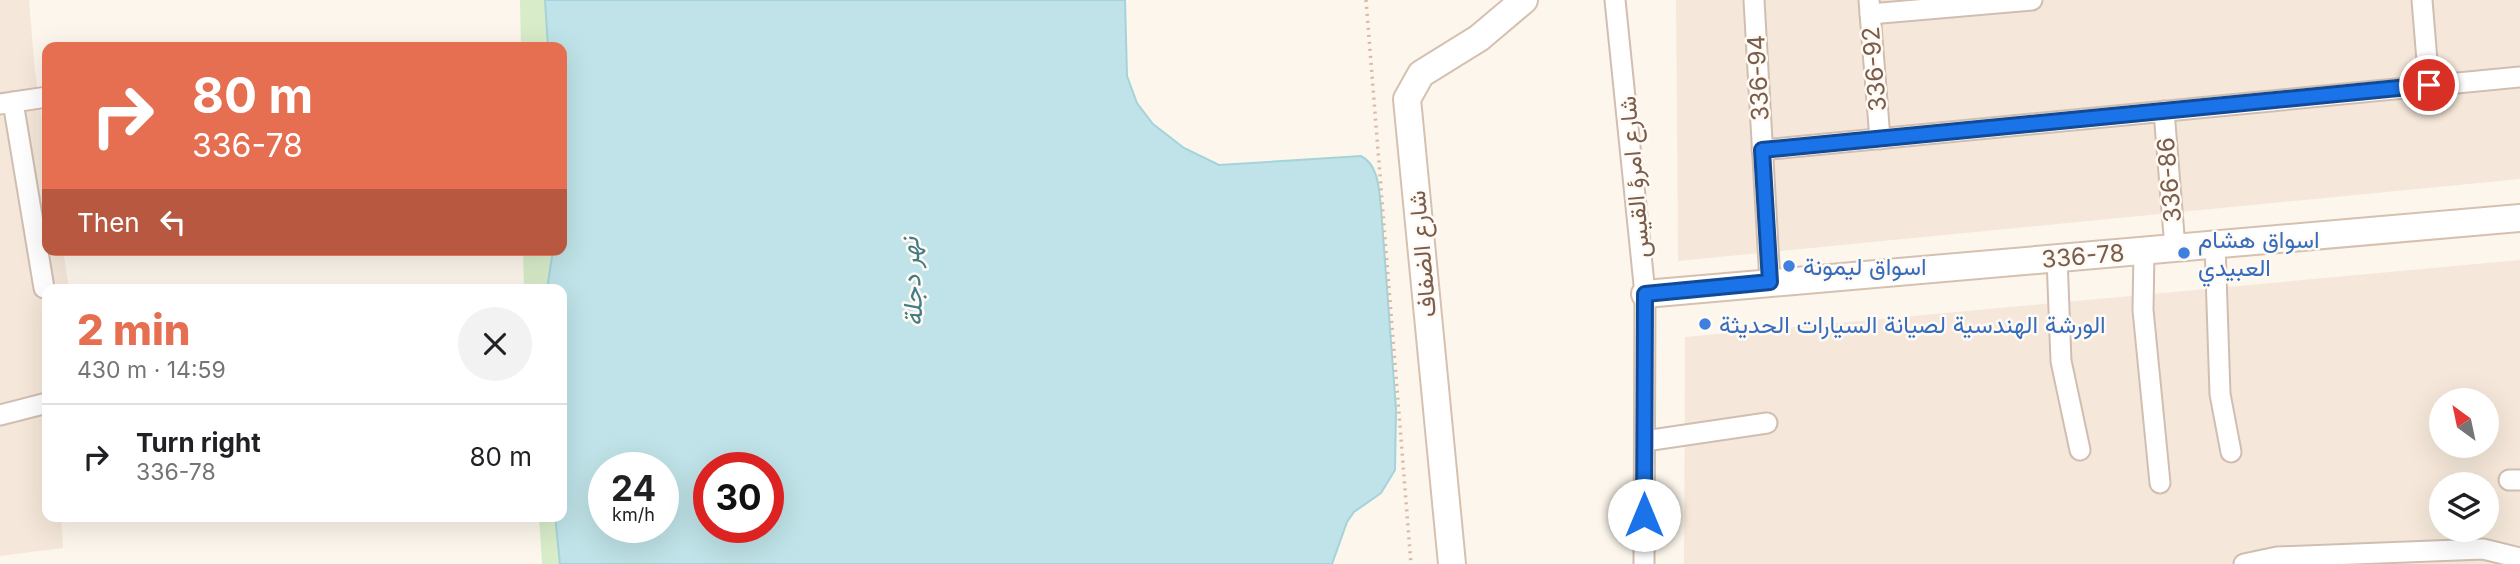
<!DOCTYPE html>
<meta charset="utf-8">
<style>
body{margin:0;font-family:Inter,Vazirmatn,sans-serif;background:#f2f2f2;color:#202124;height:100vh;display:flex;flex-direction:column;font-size:26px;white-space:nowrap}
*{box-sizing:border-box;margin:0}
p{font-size:23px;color:#757577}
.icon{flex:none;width:38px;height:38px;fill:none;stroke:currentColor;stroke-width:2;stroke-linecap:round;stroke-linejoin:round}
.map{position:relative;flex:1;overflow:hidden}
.panel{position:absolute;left:42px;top:284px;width:525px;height:238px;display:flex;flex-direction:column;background:#fff;border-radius:14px;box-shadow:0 7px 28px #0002}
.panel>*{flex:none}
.hud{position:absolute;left:42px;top:42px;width:525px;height:214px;border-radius:14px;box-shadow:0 7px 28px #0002;background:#e76f51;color:#fff;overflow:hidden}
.needle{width:46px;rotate:327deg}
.fabs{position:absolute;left:2429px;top:388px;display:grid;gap:14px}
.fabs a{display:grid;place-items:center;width:70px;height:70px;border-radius:50%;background:#fff;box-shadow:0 7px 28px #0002;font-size:35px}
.speed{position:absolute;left:588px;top:452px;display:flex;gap:14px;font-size:35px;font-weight:700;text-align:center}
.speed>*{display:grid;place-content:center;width:91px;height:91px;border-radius:50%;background:#fff;box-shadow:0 7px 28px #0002;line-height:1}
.speed small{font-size:18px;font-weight:400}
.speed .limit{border:10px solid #d22;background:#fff;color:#111}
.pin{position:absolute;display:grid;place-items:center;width:60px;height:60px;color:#fff;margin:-30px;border:4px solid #fff;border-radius:50%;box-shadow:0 2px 7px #0007}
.me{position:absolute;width:77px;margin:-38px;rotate:0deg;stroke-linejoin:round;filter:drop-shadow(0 0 5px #0008)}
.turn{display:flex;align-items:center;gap:24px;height:147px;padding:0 35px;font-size:32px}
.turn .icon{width:91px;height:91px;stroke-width:2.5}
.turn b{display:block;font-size:49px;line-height:60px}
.then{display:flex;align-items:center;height:66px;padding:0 35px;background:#0003;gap:14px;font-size:26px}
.round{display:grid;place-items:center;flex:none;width:74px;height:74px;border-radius:37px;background:#f2f2f2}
.summary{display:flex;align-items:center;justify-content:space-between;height:119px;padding:0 35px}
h1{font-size:42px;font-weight:800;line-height:52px;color:#e76f51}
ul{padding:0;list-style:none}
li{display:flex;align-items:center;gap:21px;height:105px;padding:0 35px;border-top:2px solid #e0e0e0}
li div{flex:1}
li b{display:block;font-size:26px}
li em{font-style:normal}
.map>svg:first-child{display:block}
.residential{fill:#f5e8da;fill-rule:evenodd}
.green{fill:#d8ecc9}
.water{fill:#bfe3e8;stroke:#a5d3da;stroke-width:2;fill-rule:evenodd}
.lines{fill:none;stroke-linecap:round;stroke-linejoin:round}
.street-casing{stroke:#d1beb0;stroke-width:23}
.secondary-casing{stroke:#d6c0b0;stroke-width:30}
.path{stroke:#d9b8a5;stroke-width:3.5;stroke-dasharray:2 5;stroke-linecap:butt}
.street{stroke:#fff;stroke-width:19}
.secondary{stroke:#fff;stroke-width:26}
.route-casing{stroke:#114b97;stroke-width:18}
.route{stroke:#1a73e8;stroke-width:12}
.shop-dot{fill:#3f7fe0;stroke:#fffaf3;stroke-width:2.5}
.labels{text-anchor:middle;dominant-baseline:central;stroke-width:5;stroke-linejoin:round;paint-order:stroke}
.street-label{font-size:24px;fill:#7a5c4d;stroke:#fffaf3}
.shop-label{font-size:24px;fill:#366cbe;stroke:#fffaf3;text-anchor:start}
.water-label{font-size:26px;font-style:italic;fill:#437c86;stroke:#fffaf3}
</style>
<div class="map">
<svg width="2520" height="564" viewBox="0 0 2520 564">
<rect width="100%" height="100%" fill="#fdf6ec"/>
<g class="residential">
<polygon points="0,0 29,0 35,72 47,152 47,250 63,250 69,289 47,289 47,516 61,516 63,548 0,556"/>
<polygon points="1676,0 2520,0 2520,179 1678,261"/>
<path d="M2520,260v304h-836l1,-227zM2441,401h46v45h-46zM2441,485h46v45h-46z"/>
</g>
<g class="green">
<polygon points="520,0 557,0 558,47 521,47"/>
<polygon points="523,250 560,250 562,289 524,289"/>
<polygon points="539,516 562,516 571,564 542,564"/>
</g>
<path class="water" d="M545,0h580l2,76 10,27 16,21 31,24 35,17 142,-9c18,9 18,34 20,52l15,201 -1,61 -14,23 -27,19 -7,10 -15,42h-772l-5,-48h7v-227h-15l6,-39h9v-203h-14zM604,467h59v60h-59zM709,467h59v60h-59z"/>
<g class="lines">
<defs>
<g id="street">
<polyline points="1615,0 1645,294 1644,564"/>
<polyline points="1754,0 1770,282"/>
<polyline points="1869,0 1880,139"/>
<polyline points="2422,0 2429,85"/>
<polyline points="1870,14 2032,0"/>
<polyline points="13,102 44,288"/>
<polyline points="0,104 47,97"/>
<polyline points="2164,111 2175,248"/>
<polyline points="1762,150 2520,77"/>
<polyline points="2215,244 2220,394 2231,452"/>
<polyline points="2144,250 2143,310 2160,483"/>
<polyline points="2057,258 2061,361 2080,450"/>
<polyline points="0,415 47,403"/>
<polyline points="1645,441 1767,423"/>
<polyline points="2509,480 2520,480"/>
<polyline points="2244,564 2277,557 2483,549 2520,558"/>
</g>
<g id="secondary">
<polyline points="1645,294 2520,218"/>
<polyline points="1452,564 1407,99 1421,74 1479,38 1524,0"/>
</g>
</defs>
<use href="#street" class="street-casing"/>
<use href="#secondary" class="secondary-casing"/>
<polyline class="path" points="1366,0 1411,564"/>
<use href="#street" class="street"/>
<use href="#secondary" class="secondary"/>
</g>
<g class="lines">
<defs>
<polyline id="route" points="1644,515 1645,294 1770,282 1762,150 2429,85"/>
</defs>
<use href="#route" class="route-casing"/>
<use href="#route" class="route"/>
</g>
<g class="shop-dot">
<circle cx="2184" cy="253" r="7"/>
<circle cx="1789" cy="266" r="7"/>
<circle cx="1705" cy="324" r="7"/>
</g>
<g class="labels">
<g class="street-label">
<text transform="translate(1874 69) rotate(-95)">336-92</text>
<text transform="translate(1758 78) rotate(-93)">336-94</text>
<text transform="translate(1634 177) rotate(-95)">شارع امرؤ القيس</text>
<text transform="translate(2169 180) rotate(-95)">336-86</text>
<text transform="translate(1422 254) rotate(-95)">شارع الضفاف</text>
<text transform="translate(2083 256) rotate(-5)">336-78</text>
</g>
<g class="shop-label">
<text x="2198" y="239">اسواق هشام<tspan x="2198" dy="28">العبيدي</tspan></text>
<text x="1803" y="266">اسواق ليمونة</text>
<text x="1719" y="324">الورشة الهندسية لصيانة السيارات الحديثة</text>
</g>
<g class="water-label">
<text transform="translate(911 282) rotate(-93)">نهر دجلة</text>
</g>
</g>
</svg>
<div class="fabs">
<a><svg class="needle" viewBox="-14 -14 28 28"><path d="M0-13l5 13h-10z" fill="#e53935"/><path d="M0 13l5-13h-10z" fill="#757577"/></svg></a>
<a><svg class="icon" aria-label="layers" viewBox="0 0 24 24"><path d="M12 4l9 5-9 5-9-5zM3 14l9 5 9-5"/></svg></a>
</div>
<div class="speed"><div>24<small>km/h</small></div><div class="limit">30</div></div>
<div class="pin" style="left:2429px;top:85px;background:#d93025"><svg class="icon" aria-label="arrive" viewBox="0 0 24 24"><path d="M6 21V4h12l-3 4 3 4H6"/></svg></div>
<svg class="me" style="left:1644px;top:515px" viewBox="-20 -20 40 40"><circle r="19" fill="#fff"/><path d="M0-13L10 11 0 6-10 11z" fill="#1a73e8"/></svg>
<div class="hud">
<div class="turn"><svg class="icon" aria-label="right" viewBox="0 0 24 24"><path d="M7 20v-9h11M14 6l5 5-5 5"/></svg><div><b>80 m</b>336-78</div></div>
<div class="then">Then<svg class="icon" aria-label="left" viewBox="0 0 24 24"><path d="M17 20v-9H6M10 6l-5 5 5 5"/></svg></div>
</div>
<section class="panel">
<div class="summary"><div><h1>2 min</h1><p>430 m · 14:59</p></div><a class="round"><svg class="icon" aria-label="close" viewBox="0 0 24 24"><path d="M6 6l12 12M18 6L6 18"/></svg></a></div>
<ul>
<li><svg class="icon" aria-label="right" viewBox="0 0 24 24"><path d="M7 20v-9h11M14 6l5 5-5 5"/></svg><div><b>Turn right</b><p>336-78</p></div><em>80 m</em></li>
</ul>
</section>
</div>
